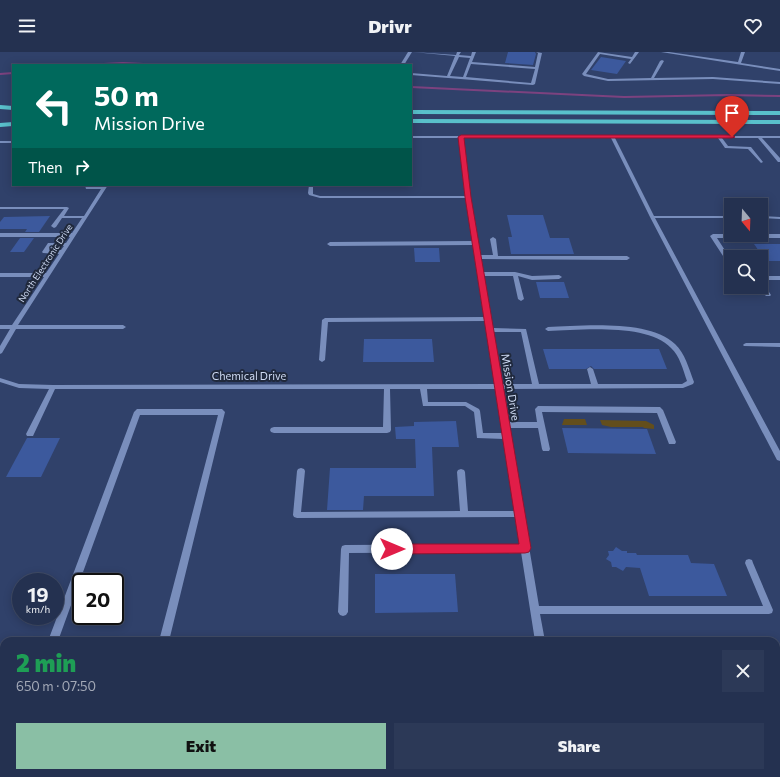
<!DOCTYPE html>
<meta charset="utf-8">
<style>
body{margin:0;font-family:Commissioner,sans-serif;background:#2c3957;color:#f1f3f6;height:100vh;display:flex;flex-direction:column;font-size:15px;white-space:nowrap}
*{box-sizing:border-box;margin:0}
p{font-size:13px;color:#a3a9b7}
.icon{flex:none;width:22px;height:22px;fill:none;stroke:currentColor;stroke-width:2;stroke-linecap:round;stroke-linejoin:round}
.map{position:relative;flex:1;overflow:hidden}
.panel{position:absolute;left:0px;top:585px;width:780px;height:140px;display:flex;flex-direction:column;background:#243150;border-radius:12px 12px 0 0;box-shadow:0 2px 10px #0003,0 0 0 1px #414c67}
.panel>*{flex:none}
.banner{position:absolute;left:12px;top:12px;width:400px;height:122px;border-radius:0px;box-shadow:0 2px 10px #0003,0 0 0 1px #414c67;background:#00695c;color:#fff;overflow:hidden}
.needle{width:26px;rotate:161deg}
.tools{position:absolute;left:724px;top:146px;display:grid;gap:8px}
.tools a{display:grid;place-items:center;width:44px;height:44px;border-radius:0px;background:#243150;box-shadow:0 2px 10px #0003,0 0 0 1px #414c67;font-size:20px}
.speed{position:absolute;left:12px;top:521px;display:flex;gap:8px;font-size:20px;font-weight:700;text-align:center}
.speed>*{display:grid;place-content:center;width:52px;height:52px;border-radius:50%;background:#243150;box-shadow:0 2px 10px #0003,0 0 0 1px #414c67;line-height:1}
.speed small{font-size:10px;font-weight:400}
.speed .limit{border:2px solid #111;border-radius:6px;background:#fff;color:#111}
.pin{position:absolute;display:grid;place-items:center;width:34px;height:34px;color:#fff;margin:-41px -17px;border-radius:50% 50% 50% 0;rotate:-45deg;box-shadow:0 0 4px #0007}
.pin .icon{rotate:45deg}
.me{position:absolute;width:44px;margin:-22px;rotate:90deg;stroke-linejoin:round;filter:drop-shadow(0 0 3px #0008)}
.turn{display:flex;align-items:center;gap:14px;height:84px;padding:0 16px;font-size:18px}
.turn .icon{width:52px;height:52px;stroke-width:2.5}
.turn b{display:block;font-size:28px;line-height:34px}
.then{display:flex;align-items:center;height:38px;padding:0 16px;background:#0003;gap:8px;font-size:15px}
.round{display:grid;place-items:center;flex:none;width:42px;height:42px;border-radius:0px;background:#2c3957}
.overview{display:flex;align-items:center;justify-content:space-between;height:68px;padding:0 16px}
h1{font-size:24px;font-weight:800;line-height:30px;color:#1e9e55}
.cta{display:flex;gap:8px;margin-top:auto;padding:8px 16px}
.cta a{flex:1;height:46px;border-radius:0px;background:#8abfa5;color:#111;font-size:16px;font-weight:800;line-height:46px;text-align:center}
.cta a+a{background:#2c3957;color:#f1f3f6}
header{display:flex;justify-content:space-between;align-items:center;height:52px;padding:0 16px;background:#243150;font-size:18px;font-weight:800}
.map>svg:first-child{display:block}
.green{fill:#634e1c}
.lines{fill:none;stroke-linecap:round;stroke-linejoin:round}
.stream{stroke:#7c427f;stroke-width:2}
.building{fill:#3c599d}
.minor{fill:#798ebc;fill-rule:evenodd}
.highway{fill:#59c0cb;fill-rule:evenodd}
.route{fill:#e11d48;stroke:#92132f}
.labels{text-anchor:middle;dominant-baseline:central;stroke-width:4;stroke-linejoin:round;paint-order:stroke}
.far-street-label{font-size:9px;fill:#cedaf3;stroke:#20293c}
.street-label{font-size:11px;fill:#cedaf3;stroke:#20293c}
</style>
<header><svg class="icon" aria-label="menu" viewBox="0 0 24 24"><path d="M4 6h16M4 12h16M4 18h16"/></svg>Drivr<svg class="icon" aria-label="heart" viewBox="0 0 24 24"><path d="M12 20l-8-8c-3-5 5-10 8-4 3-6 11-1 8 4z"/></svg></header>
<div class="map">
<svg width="780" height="725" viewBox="0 0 780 725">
<rect width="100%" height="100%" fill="#30416a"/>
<g class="green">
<polygon points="564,367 585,367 587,373 562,373"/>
<polygon points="600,368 646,369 654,373 654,377 644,376 643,375 611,375 602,373"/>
</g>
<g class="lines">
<g class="stream">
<polyline points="84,13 123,11 164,13"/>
<polyline points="0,22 13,21"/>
<polyline points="411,35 624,45 728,43 780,44"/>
</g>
</g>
<g class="building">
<polygon points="508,0 535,0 536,2 533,13 505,11"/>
<polygon points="601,5 626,9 617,22 591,18"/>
<polygon points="507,163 543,163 550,186 569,186 574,202 511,202 508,185 512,185"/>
<polygon points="50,164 39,180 25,180 27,177 0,177 0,170 4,165"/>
<polygon points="20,186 34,186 24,200 10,200"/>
<polygon points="754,192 780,192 780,209 766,209"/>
<polygon points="414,196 439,196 440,210 415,210"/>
<polygon points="536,230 564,230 569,246 540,246"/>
<polygon points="364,287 432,287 434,310 363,310"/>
<polygon points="543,297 659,297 667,317 594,317 591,314 586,317 549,317"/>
<polygon points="456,369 459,395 432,395 434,444 364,444 363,458 327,458 330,416 416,416 415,387 396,387 395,375 414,374 414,370"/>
<polygon points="562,376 647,377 656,402 568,401"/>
<polygon points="27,386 60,386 41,425 6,425"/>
<polygon points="616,495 622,499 627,499 627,501 636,501 637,503 688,503 691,511 714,512 727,544 649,544 640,516 626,515 623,519 616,515 612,515 611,510 606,507 609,503 608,499 613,499"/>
<polygon points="375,522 455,522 458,560 375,561"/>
</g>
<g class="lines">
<g class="minor">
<polygon points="408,0 412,0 404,13 400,13"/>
<path d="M413,0l43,3 1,-3h4l-2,3 12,1 1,-4h4l-4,10 63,5 3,-14 -2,-1 6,1 -7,31 -2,1 -122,-10v-2l36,3 8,-20zM459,5l11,1 -7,19 -13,-1zM471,12l64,5 -4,14 -65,-6z"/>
<polygon points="598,0 632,5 635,0 639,0 630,12 628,11 631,7 600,2 586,22 608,27 651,26 660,9 662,8 664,9 654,26 713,25 780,30 780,32 713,27 608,29 584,24 582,22"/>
<polygon points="661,0 669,0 738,10 741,0 745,0 741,11 780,17 780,19"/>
<path d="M411,84h369v2h-18l18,20v4h-2l-20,-24h-36l6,8 23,1 12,15 -2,1 -13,-14 -23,-1 -7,-10h-103l39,78h77v2h-76l125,233v10l-3,-1 -127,-243 -39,-79h-148l7,59 10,58h13l-3,-16 3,-2 3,2 2,17h129l3,2 -3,2 -146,-1 2,13h32l17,4 27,-1 3,2 -3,2 -27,1 -14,-4 6,23 -3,2 -3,-2 -5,-23h-29l8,52 34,1 13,55h52l-4,-15 3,-2 3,2 5,15h84l5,-3c-4,-11 -7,-25 -16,-33 -23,-25 -91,-18 -123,-17l-3,-2 3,-2c33,-1 101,-8 127,17 10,9 14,25 19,38l-1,2 -10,4 -181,1 6,33h29l-2,-13 3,-3 122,1 3,3 13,32 -1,2h-6l-12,-31 -115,-1 8,37 -1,2h-6l-1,-2 -4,-21h-29l30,178h224l-18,-43 1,-3 3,-1 3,1 1,3 20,47 -1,3 -3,1h-229l5,27h-10l-14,-89 -172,1 -1,59 -2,3 -3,1 -3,-1 -2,-3 3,-63 1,-3 3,-1 175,-1 -4,-27 -219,1 -3,-1 -1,-2 4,-44 1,-2 3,-1 3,1 1,2 -4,41 159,-1 -3,-39 1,-2 3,-1 3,1 1,2 3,39h47l-11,-72 -27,-1 -3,-26 -9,-6h-42l-3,-17h-30l1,41 -1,2 -3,1h-113l-3,-1 -1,-2 1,-2 3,-1h109l1,-38h-329l-22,47h-6l-1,-2 23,-45 -30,-1 -19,-6v-4l19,6 34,1 442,-1 -10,-63 -157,1 -3,38 -3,2 -3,-2 3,-40 3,-2 159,-1 -11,-72 -143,1 -3,-2 3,-2 143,-1 -7,-43h-146l-11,-3 -1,-2 1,-8h4v9l7,2h145l-6,-58h-48zM493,280h28l11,52h-30zM427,337h69l7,44h-20l-3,-22 -1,-2 -13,-7h-38z"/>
<rect x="0" y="89" width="13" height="2"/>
<path d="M85,133h4l1,2h13l1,-2h4l-90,140h105l3,2 -3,2h-107l-14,24 -2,1v-8l10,-17h-10v-4h12l32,-48h-44v-4h46l13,-19 -16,-1 -1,-1 6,-9h18l4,-6h-70v-4h72l10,-15h-20l-6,9 -2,1 -3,-2 13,-17h-64v-2h67l2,1 -5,8h20l17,-27h-15zM52,194h12l-3,4h-12z"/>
<polygon points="761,164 780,165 780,167 761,166"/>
<polygon points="713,182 780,182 780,186 717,186 730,206 727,208 725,207 710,184"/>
<rect x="761" y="224" width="19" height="4"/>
<polygon points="761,230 763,231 771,243 770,244 766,244 765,243 760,235 761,235"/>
<polygon points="746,291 780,291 780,295 744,294 743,293 744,292"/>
<polygon points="137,357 222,357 225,360 169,589 159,589 218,363 140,363 58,589 48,589 134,360"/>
<rect x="0" y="666" width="4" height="10"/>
<polygon points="4,716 4,721 9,721 8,725 0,725 0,717"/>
<polygon points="45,721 55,721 54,725 44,725"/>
<polygon points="90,721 100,721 99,725 89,725"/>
<polygon points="145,721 155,721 154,725 144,725"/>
<rect x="556" y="721" width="10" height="4"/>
</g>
<g class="highway">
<polygon points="0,53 13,54 13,58 0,57"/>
<polygon points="411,58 780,59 780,63 411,62"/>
<polygon points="411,67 780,68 780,72 411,71"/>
<polygon points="13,70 13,74 0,75 0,71"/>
</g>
</g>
<polygon class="route" points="461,83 732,83 735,85 732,86 464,86 471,145 531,496 529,500 525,501 392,502 388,500 386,497 388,494 392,492 519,492 465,145 458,85"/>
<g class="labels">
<g class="far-street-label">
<text transform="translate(45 211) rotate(-57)">North Electronic Drive</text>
</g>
<g class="street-label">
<text x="249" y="323">Chemical Drive</text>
<text transform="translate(511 335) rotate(81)">Mission Drive</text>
</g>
</g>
</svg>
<div class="tools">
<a><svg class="needle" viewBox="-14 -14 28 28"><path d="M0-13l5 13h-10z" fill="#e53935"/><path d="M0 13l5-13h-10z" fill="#a3a9b7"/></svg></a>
<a><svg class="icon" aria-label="search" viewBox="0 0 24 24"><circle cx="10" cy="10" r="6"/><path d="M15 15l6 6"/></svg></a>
</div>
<div class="speed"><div>19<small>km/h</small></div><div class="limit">20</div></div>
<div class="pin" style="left:732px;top:85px;background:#d93025"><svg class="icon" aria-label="arrive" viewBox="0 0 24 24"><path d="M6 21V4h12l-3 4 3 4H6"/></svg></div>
<svg class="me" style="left:392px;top:497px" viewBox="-20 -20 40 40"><circle r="19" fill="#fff"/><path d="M0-13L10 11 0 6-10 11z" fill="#e11d48"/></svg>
<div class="banner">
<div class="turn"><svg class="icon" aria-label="left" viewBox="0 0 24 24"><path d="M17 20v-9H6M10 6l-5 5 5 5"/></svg><div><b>50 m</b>Mission Drive</div></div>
<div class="then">Then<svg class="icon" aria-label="right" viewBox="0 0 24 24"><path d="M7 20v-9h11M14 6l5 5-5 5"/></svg></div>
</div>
<section class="panel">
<div class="overview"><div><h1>2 min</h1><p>650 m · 07:50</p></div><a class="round"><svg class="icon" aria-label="close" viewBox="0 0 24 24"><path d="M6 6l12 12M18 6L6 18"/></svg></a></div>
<div class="cta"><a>Exit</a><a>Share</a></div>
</section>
</div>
